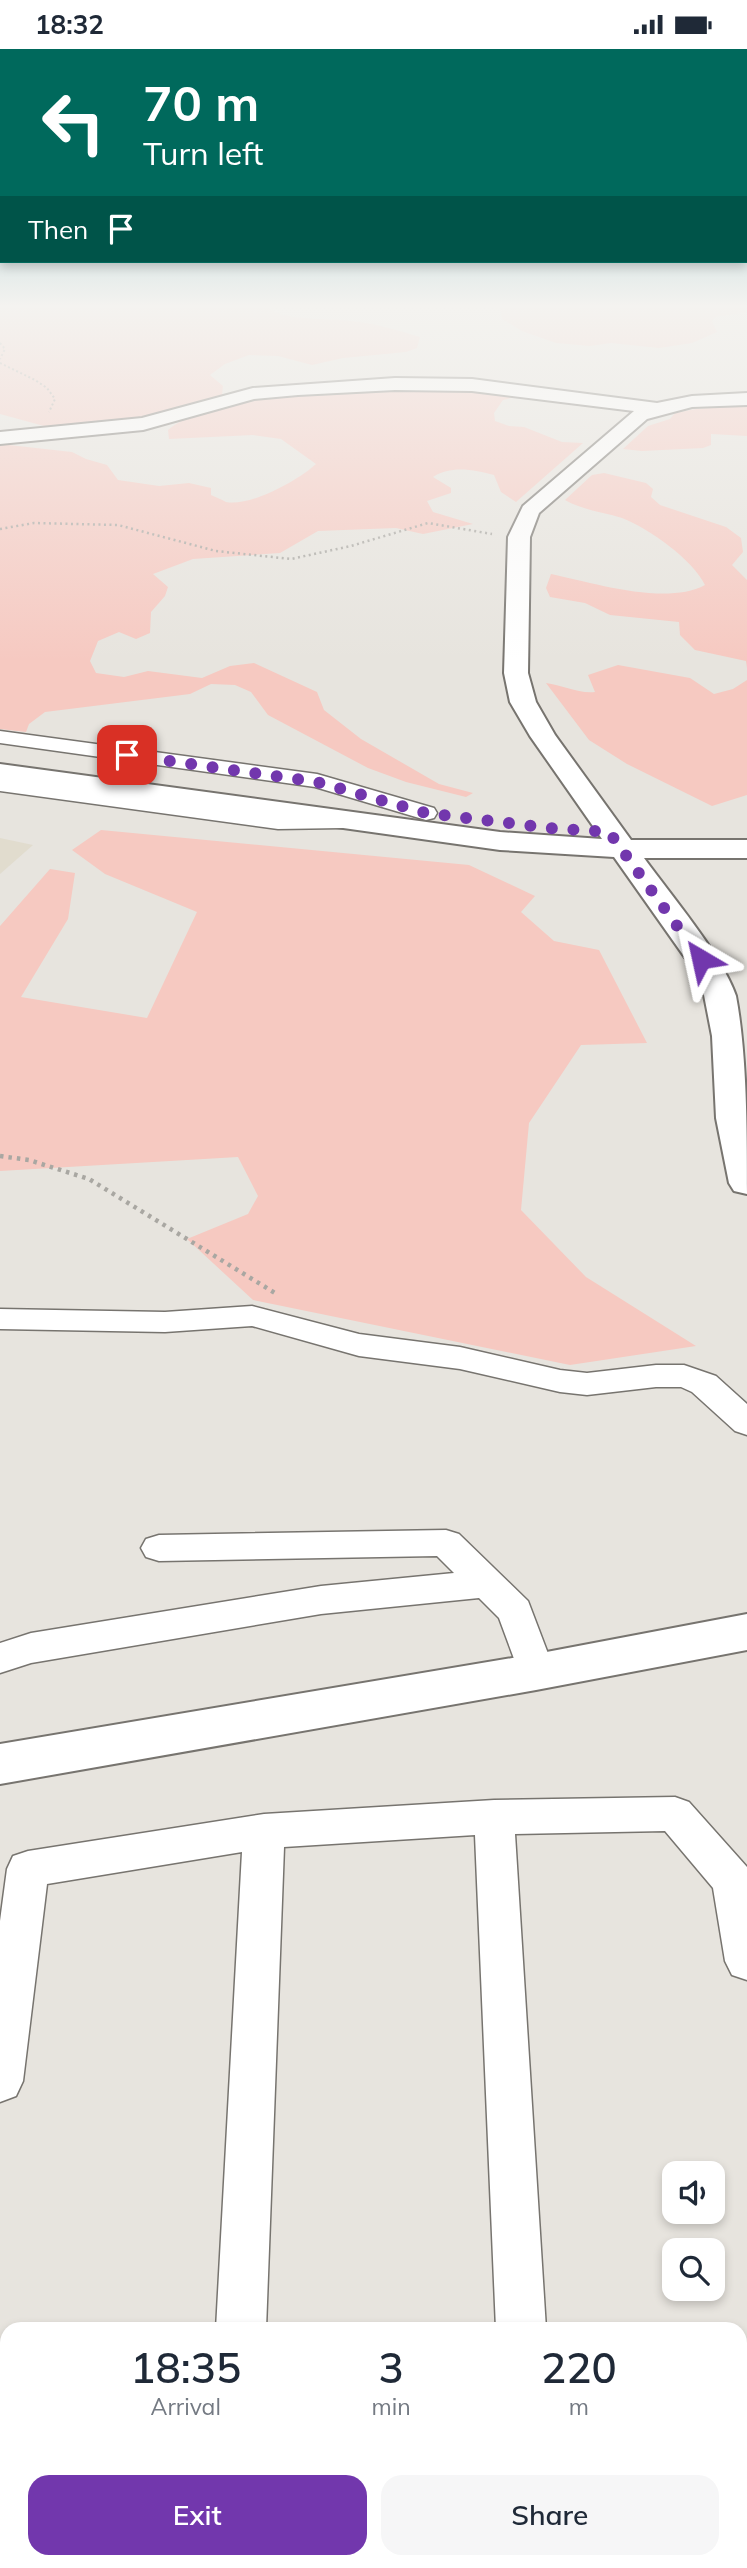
<!DOCTYPE html>
<style>
body{margin:0;font-family:Mulish,sans-serif;background:#f6f6f7;color:#1f2937;height:100vh;display:flex;flex-direction:column;font-size:26px;white-space:nowrap}
*{box-sizing:border-box;margin:0}
p{font-size:23px;color:#747a83}
.icon{flex:none;width:38px;height:38px;fill:none;stroke:currentColor;stroke-width:2;stroke-linecap:round;stroke-linejoin:round}
.map{position:relative;flex:1;overflow:hidden}
.side{position:absolute;left:0px;top:2273px;width:747px;height:247px;display:flex;flex-direction:column;background:#fff;border-radius:21px 21px 0 0;box-shadow:0 4px 10px #0003}
.side>*{flex:none}
.hud{position:absolute;left:0px;top:0px;width:747px;height:214px;box-shadow:0 4px 10px #0003;background:#00695c;color:#fff;overflow:hidden}
.tools{position:absolute;left:662px;top:2112px;display:grid;gap:14px}
.tools a{display:grid;place-items:center;width:63px;height:63px;border-radius:14px;background:#fff;box-shadow:0 4px 10px #0003;font-size:35px}
.pin{position:absolute;display:grid;place-items:center;width:60px;height:60px;color:#fff;margin:-30px;border-radius:14px;box-shadow:0 4px 10px #0006}
.me{position:absolute;width:77px;margin:-38px;rotate:324deg;stroke-linejoin:round;filter:drop-shadow(0 0 5px #0008)}
.turn{display:flex;align-items:center;gap:24px;height:147px;padding:0 28px;font-size:32px}
.turn .icon{width:91px;height:91px;stroke-width:2.5}
.turn b{display:block;font-size:49px;line-height:60px}
.then{display:flex;align-items:center;height:66px;padding:0 28px;background:#0003;gap:14px;font-size:26px}
.eta{display:flex;justify-content:space-evenly;align-items:center;height:119px;text-align:center}
.eta b{font-size:42px;font-weight:600;line-height:49px}
.cta{display:flex;gap:14px;margin-top:auto;padding:14px 28px}
.cta a{flex:1;height:80px;border-radius:21px;background:#7237ad;color:#fff;font-size:28px;font-weight:600;line-height:80px;text-align:center}
.cta a+a{background:#f6f6f7;color:#1f2937}
.status{display:flex;justify-content:space-between;align-items:center;height:49px;padding:0 35px;background:#fff;direction:ltr}
.status svg{height:19px;fill:currentColor}
.map>svg:first-child{display:block}
.built{fill:#e1dcce}
.green{fill:#f6c9c1}
.lines{fill:none;stroke-linecap:round;stroke-linejoin:round}
.street-casing{stroke:#77746f;stroke-width:3}
.secondary-casing{stroke:#77746f;stroke-width:4}
.path-far2{stroke:#a9a7a2;stroke-width:2;stroke-dasharray:2 2.5;stroke-linecap:butt}
.path-far1{stroke:#a9a7a2;stroke-width:2.5;stroke-dasharray:2 3.5;stroke-linecap:butt}
.path{stroke:#a9a7a2;stroke-width:4.5;stroke-dasharray:3.5 5;stroke-linecap:butt}
.street{fill:#fff;fill-rule:evenodd}
.secondary{fill:#fff;fill-rule:evenodd}
.route{stroke:#7237ad;stroke-width:12;stroke-dasharray:0 21.6}
</style>
<div class="status"><b>18:32</b><svg viewBox="0 0 49 12"><path d="M0 12V9h3v3zM5 12V6h3v6zM10 12V3h3v9zM15 12V0h3v12zM26 1h20v11H26zM47 4h2v5h-2z"/></svg></div>
<div class="map">
<svg width="747" height="2519" viewBox="0 0 747 2519">
<rect width="100%" height="100%" fill="#e7e4de"/>
<polygon class="built" points="0,789 33,796 0,825"/>
<g class="green">
<path d="M0,259h269c15,13 60,10 81,13 24,2 47,9 70,16l-3,11 -11,4 -63,6 -31,7 -34,-9 -29,-1 -24,9 -15,11 13,11 -1,9 -56,18 -68,11 -54,2 -44,-12z"/>
<polygon points="500,259 747,259 747,263 715,268 712,272 717,283 692,294 659,299 611,294 590,297 556,294 522,282 502,270"/>
<path d="M419,337l53,3 46,7 -15,4 -9,13 1,8 14,5 15,1 38,15 21,1 -67,59 -15,-10 -7,-17c-19,-5 -43,-10 -61,2l18,11v5l-24,8 6,11 40,12 -50,10 -27,-6 -78,3 -38,22 -87,6 -40,15 15,13 -3,9 -14,16 -1,21 -14,6 -17,-7 -21,9 -8,20 6,12 28,4 24,-6 54,7 28,-12 24,-3 63,29 7,18 37,29 78,45 34,9 -7,4 -60,-15 -38,-14 -100,-53 -17,-23 -16,-7 -24,-1 -21,10 -145,18 -16,12 -3,8 -26,-3v-285l72,8 14,7 21,6 11,15 41,6 30,-3 22,5v7c5,2 11,5 15,7 24,5 73,-22 90,-38l-35,-25 -28,-4 -84,4 -1,-9c50,-41 185,-39 251,-44z"/>
<polygon points="747,356 747,387 711,385 711,396 703,399 642,402 623,400 648,377 670,370 675,364 696,360"/>
<path d="M604,424l42,10 7,6 -2,8 9,8 66,22 15,11 2,14 -11,13 15,15v88l-1,-7 -51,-11 -15,-15 -1,-13 -69,-7 -25,-12 -35,-6 -4,-9 5,-14c43,9 115,32 154,11 -13,-26 -55,-56 -83,-67 -19,-6 -40,-8 -57,-18l27,-25z"/>
<path d="M618,616l72,13 24,16 19,-5 14,-9v115l-35,11 -85,-42 -38,-24 -43,-57c16,2 33,11 49,9l-7,-17z"/>
<polygon points="101,781 469,816 535,847 521,863 554,892 599,901 647,994 581,996 529,1074 521,1161 586,1228 696,1297 570,1316 253,1251 187,1190 248,1165 258,1147 238,1108 0,1122 0,877 50,820 75,824 68,870 21,948 147,969 197,863 105,825 72,801"/>
</g>
<g class="lines">
<defs>
<g id="street">
<polygon points="0,682 317,725 434,759 437,764 434,769 426,771 315,738 0,694"/>
<polygon points="0,728 278,766 342,765 350,767 353,772 350,777 342,779 278,780 0,742"/>
<polygon points="252,1257 359,1285 460,1298 560,1321 587,1324 656,1316 684,1316 716,1327 747,1355 747,1386 735,1382 692,1343 681,1338 656,1338 587,1346 560,1343 460,1320 359,1307 252,1277 165,1283 0,1280 0,1260 165,1263"/>
<polygon points="446,1481 459,1485 528,1552 555,1623 549,1634 536,1638 523,1634 499,1569 479,1549 321,1565 31,1614 0,1624 0,1594 31,1584 321,1537 454,1524 437,1507 159,1512 146,1508 141,1499 146,1490 159,1486"/>
<polygon points="675,1748 689,1753 747,1818 747,1931 732,1926 725,1912 713,1839 665,1782 515,1785 546,2280 496,2280 475,1786 284,1798 266,2280 216,2280 242,1803 47,1835 23,2032 16,2047 0,2053 0,1872 7,1820 13,1807 28,1802 264,1765 494,1751"/>
<rect x="203" y="2513" width="54" height="6"/>
<rect x="506" y="2513" width="54" height="6"/>
</g>
<g id="secondary">
<path d="M395,329l77,1 185,24 35,-7 55,-3v12l-55,2 -45,12 -108,94 -9,24 -2,136 8,29 19,33 76,105h116v18h-103c26,36 78,97 92,138 11,58 11,137 11,198l-13,-3 -5,-8 -13,-65 -4,-82 -8,-41 -18,-36 -72,-102 -114,-7 -500,-70v-16l500,68 102,7 -72,-103 -20,-34 -6,-29 4,-136 15,-31 111,-95 -162,-20 -77,-1 -97,5 -44,4 -111,31 -143,14v-12l142,-14 111,-30z"/>
<polygon points="747,1565 747,1601 536,1641 0,1735 0,1695 536,1605"/>
</g>
</defs>
<use href="#street" class="street-casing"/>
<use href="#secondary" class="secondary-casing"/>
<g class="path-far2">
<polyline points="0,294 5,300 0,310"/>
<polyline points="0,314 35,331 47,339 55,350 49,363"/>
</g>
<polyline class="path-far1" points="0,480 34,474 118,476 216,502 291,510 351,497 428,474 492,485"/>
<polyline class="path" points="0,1107 29,1111 89,1130 275,1244"/>
<use href="#street" class="street"/>
<use href="#secondary" class="secondary"/>
</g>
<linearGradient id="sky" x2="0" y2="1"><stop stop-color="#81bac2"/><stop offset="0.42" stop-color="#f4f3f0"/><stop offset="1" stop-color="#f4f3f0" stop-opacity="0"/></linearGradient>
<rect width="747" height="612" fill="url(#sky)"/>
<g class="lines">
<polyline class="route" points="127,706 317,733 426,764 549,779 609,783 701,910"/>
</g>
</svg>
<div class="tools">
<a><svg class="icon" aria-label="sound" viewBox="0 0 24 24"><path d="M4 9h4l5-4v14l-5-4H4zM17 9q2 3 0 6"/></svg></a>
<a><svg class="icon" aria-label="search" viewBox="0 0 24 24"><circle cx="10" cy="10" r="6"/><path d="M15 15l6 6"/></svg></a>
</div>
<div class="pin" style="left:127px;top:706px;background:#d93025"><svg class="icon" aria-label="arrive" viewBox="0 0 24 24"><path d="M6 21V4h12l-3 4 3 4H6"/></svg></div>
<svg class="me" style="left:701px;top:910px" viewBox="-20 -20 40 40"><path d="M0-17L14 15 0 8-14 15z" fill="#7237ad" stroke="#fff" stroke-width="4"/></svg>
<div class="hud">
<div class="turn"><svg class="icon" aria-label="left" viewBox="0 0 24 24"><path d="M17 20v-9H6M10 6l-5 5 5 5"/></svg><div><b>70 m</b>Turn left</div></div>
<div class="then">Then<svg class="icon" aria-label="arrive" viewBox="0 0 24 24"><path d="M6 21V4h12l-3 4 3 4H6"/></svg></div>
</div>
<section class="side">
<div class="eta">
<div><b>18:35</b><p>Arrival</p></div>
<div><b>3</b><p>min</p></div>
<div><b>220</b><p>m</p></div>
</div>
<div class="cta"><a>Exit</a><a>Share</a></div>
</section>
</div>
